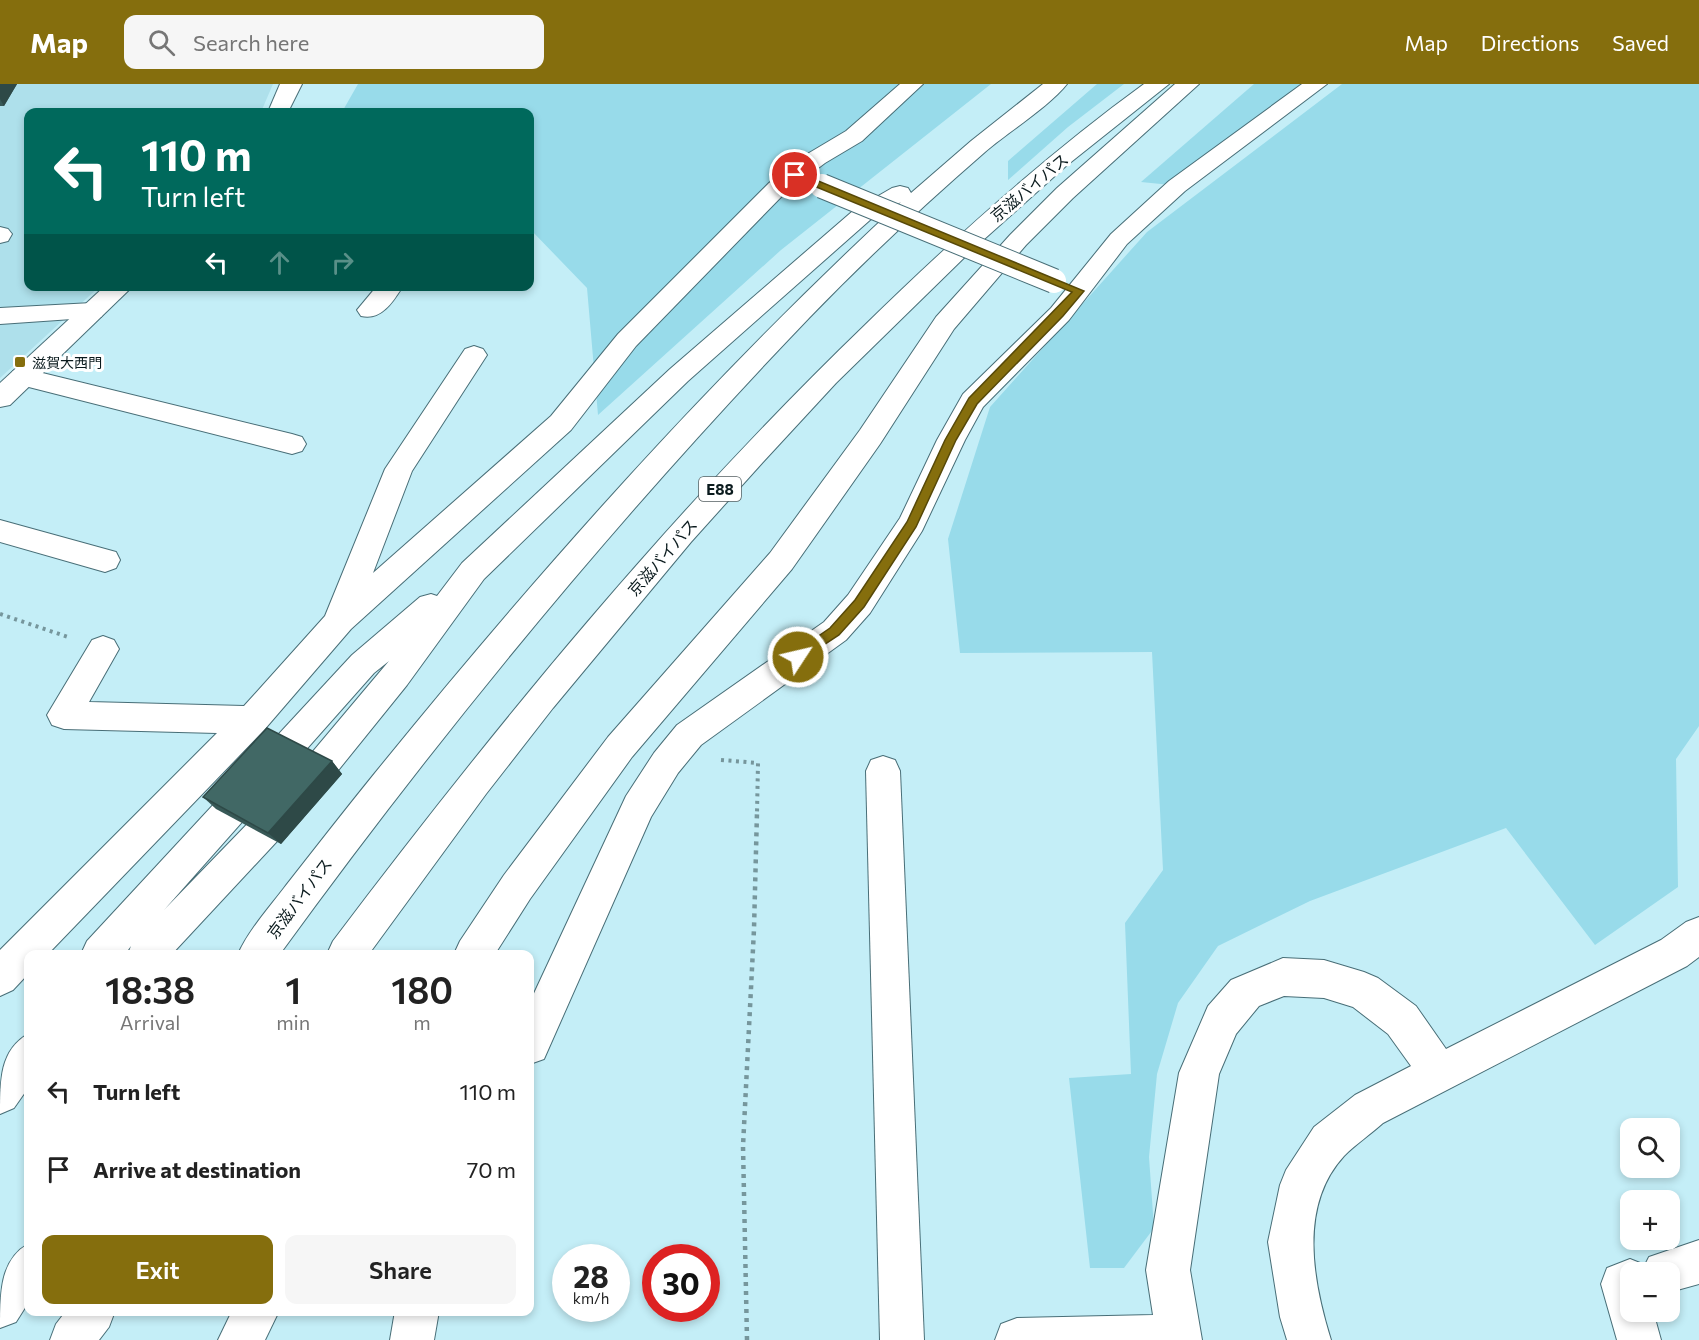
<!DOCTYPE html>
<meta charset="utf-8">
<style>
body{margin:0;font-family:Commissioner,"Noto Sans JP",sans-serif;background:#f6f6f6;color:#222;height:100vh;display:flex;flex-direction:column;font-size:22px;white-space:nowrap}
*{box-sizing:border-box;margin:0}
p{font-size:20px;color:#767676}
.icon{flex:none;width:33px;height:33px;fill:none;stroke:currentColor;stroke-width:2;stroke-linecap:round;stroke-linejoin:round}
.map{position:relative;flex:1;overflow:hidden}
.details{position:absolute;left:24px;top:866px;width:510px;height:366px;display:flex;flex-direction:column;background:#fff;border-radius:12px;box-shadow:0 3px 9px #0003}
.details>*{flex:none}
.guide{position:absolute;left:24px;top:24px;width:510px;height:183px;border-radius:12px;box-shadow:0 3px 9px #0003;background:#00695c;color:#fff;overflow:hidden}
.tools{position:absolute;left:1620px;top:1034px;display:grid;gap:12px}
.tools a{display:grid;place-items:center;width:60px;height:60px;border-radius:12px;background:#fff;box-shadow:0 3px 9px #0003;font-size:30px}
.speed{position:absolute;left:552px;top:1160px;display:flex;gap:12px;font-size:30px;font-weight:700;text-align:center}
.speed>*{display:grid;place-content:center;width:78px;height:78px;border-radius:50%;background:#fff;box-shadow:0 3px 9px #0003;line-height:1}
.speed small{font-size:15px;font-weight:400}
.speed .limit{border:9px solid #d22;background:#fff;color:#111}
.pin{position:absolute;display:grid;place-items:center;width:51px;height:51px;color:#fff;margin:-26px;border:3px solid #fff;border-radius:50%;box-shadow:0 2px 6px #0007}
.me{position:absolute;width:66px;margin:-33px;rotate:55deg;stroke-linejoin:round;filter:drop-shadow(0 0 4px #0008)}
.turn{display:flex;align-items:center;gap:21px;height:126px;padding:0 18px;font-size:27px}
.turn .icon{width:78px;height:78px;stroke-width:2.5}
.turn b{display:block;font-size:42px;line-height:51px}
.lanes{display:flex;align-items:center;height:57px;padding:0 18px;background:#0003;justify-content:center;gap:30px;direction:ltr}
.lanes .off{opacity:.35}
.eta{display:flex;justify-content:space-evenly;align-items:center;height:102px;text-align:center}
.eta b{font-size:36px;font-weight:600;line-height:42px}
.action{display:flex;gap:12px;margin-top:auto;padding:12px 18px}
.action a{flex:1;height:69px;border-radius:12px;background:#856e0d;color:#fff;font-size:24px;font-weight:600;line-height:69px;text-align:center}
.action a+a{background:#f6f6f6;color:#222}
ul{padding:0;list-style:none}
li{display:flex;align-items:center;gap:18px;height:78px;padding:0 18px}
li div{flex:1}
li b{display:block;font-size:22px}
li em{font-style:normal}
header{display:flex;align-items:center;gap:36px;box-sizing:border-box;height:84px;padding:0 30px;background:#856e0d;color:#fff}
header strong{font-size:28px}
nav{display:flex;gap:33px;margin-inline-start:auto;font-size:21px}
.search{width:420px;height:54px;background:#f6f6f6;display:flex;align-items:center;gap:15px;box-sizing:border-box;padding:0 21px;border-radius:12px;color:#767676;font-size:22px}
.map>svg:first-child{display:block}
.built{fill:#aee0eb}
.green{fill:#98dbea}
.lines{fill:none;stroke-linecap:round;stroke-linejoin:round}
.minor-casing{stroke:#486e77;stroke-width:2}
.major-casing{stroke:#486e77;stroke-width:2}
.highway-casing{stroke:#486e77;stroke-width:2}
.path-far1{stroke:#76969c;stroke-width:4;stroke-dasharray:3 4.5;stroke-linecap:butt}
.path{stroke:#76969c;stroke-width:4.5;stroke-dasharray:4 5;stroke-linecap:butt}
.minor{fill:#fff;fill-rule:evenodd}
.major{fill:#fff;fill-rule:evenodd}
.highway{fill:#fff;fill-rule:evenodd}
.minor-bridge-casing{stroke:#486e77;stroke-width:26;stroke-linecap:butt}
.minor-bridge{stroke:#fff;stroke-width:24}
.wall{fill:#385957}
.shaded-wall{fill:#2e4947}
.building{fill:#416865;stroke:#2e4947;stroke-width:1.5}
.route{fill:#856e0d;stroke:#564808;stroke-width:1.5}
.poi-dot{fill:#856e0d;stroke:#fff;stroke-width:2}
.labels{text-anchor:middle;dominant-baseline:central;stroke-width:6;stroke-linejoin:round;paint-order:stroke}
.far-poi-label{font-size:14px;fill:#0a1a1d;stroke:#fff;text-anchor:start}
.shield{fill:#fff;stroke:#545f61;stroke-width:1.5}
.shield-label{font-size:15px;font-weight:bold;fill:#0a1a1d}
.street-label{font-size:16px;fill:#0a1a1d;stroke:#fff}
</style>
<header>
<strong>Map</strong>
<div class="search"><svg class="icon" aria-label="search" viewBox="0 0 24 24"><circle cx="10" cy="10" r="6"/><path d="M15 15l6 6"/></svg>Search here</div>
<nav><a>Map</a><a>Directions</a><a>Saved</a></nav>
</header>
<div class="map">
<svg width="1699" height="1256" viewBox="0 0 1699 1256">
<rect width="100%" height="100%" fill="#c4eef7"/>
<polygon class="built" points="0,0 273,0 261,28 28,28 28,202 99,203 0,294"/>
<g class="green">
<polygon points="358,0 991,0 781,166 598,331 587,204 530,145 530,28 342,28"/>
<polygon points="1097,0 1124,0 1068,43 1008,96 1008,77"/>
<polygon points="1254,0 1305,0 1171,101 1141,98"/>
<polygon points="1342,0 1699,0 1699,642 1676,675 1678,803 1595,861 1506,744 1310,817 1218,862 1178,919 1157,990 1149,1073 1154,1144 1124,1184 1090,1184 1069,994 1131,990 1125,839 1163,786 1152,568 960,569 948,455 990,323 1147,148"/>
</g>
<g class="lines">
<defs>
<g id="minor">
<polygon points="900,0 923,0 862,57 825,79 785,109 636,262 571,346 351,545 264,646 48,870 28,870 28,890 13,906 0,912 0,866 217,649 64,645 52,641 47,631 92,556 103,552 114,556 119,565 89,618 244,622 325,532 385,385 465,265 474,262 483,265 487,271 412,387 373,489 551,332 618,250 769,99 809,69 846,47"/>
<polygon points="1302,0 1327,0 1185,107 1127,160 1069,236 983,323 965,356 922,447 870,529 846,556 701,661 678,689 651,733 544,975 530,980 530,918 626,712 654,669 677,641 824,538 848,511 900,434 937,356 963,310 1051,224 1111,150 1169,97"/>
<polygon points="0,143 8,145 12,150 8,157 0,159"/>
<path d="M377,202h26c-10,16 -22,35 -42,30l-4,-6z"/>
<polygon points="92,219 101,221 105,227 101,233 0,240 0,224"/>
<polygon points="22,284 292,350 302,353 306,360 302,367 292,370 13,299 9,293 13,287"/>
<polygon points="0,436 116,468 120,476 116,484 105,488 0,458"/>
<polygon points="883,672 895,676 900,687 924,1256 880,1256 866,687 871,676"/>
<path d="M1699,833v40l-12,9 -304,157c-12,11 -27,21 -39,33 -46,50 -31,126 -13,184h-44l-7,-23 -12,-75 12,-57 6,-15 28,-43 41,-32 56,-29 -23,-32 -35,-27 -29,-9 -40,-2 -25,10 -23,28 -17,40 -29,196 12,70h-207l6,-16 16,-6 136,-3 -7,-45 33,-197 29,-67 23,-26 52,-22 41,2 40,12 14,6 38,28 30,43 215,-109 25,-18z"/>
<polygon points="1699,1156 1699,1200 1670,1208 1670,1188 1630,1188 1630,1227 1653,1227 1661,1256 1617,1256 1601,1200 1607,1184 1630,1175 1645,1181 1649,1173"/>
<polygon points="395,1227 439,1227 434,1256 390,1256"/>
</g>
<g id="major">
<polygon points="280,0 302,0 288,28 268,28"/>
<polygon points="105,202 133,202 10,321 0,323 0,299"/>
</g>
<g id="highway">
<path d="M1043,0h24c-16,21 -60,49 -82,68 -61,53 -120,108 -176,166 -191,199 -367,413 -529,636h-42c11,-24 30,-45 46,-66 30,-38 60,-77 91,-115 163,-201 335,-395 526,-571l-31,18 -182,161 -204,198 -77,106 -100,124 -135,145h-44l3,-8 -6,8h-44l6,-13 265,-286 68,-58 11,-3 6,2 25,-33 208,-194 184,-159 38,-22 8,-2 8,2 3,5 60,-52zM389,577l-106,126 -119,123 210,-237z"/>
<path d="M1144,0h25l-103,82 -94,84 -136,133 -73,79 -72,80 -138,166 -67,86 -117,160h-42l6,-13c164,-217 336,-427 532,-616 88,-86 180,-169 279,-241z"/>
<polygon points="1175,0 1199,0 1073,114 1026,161 954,245 880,360 792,485 632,673 530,815 495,870 454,870 460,857 504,791 608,653 770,469 860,346 936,233 1010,151 1057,104"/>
<path d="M28,950v54l-14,20 -14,6c0,-34 0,-64 28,-80z"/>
<path d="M28,1160v59l-12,19 -16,6c0,-35 0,-68 28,-84z"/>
<polygon points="66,1227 115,1227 109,1243 99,1256 50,1256 56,1240"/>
<polygon points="232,1227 279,1227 265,1256 218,1256"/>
</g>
</defs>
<use href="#minor" class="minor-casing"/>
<use href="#major" class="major-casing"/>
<use href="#highway" class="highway-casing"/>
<g class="path-far1">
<polyline points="0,530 68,553"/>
<polyline points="721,676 758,679 757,729"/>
</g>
<polyline class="path" points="747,1256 743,1062 754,845 757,728"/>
<use href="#minor" class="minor"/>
<use href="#major" class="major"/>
<use href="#highway" class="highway"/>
<defs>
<polyline id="minor-bridge" points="822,102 1054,197"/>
</defs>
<use href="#minor-bridge" class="minor-bridge-casing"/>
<use href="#minor-bridge" class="minor-bridge"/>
</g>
<g class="wall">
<polygon points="0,0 17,0 4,22 0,22"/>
<polygon points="332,677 342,690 281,760 216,725 203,713"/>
</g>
<g class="shaded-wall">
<polygon points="0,0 17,0 4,22 0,15"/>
<polygon points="332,677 342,690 281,760 268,749"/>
</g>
<polygon class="building" points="267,644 332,677 268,749 203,713"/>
<polygon class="route" points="792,89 799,89 1084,207 1063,232 977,320 956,356 916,443 864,523 839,551 798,578 794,577 792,573 794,569 830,544 855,516 907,438 945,356 969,314 1072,208 792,93"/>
<rect class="poi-dot" x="14" y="272" width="12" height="12" rx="3"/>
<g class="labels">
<g class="far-poi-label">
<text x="32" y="278">滋賀大西門</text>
</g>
<rect class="shield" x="699" y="393" width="42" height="24" rx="4.5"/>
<g class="shield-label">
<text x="720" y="405">E88</text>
</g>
<g class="street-label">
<text transform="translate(1029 103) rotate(-40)">京滋バイパス</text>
<text transform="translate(662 473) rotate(-49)">京滋バイパス</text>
<text transform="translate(299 814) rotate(-53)">京滋バイパス</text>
</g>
</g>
</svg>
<div class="tools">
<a><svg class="icon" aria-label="search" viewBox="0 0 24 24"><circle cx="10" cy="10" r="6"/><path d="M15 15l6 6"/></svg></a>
<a>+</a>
<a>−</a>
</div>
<div class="speed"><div>28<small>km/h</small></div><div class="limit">30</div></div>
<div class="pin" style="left:795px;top:91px;background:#d93025"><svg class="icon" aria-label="arrive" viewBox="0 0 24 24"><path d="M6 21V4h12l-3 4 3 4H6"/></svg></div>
<svg class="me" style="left:798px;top:573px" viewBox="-20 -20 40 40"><circle r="17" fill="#856e0d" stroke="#fff" stroke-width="3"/><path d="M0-11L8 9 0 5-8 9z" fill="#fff"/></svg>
<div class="guide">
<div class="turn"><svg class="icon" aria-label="left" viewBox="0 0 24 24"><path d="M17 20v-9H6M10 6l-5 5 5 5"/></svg><div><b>110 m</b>Turn left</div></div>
<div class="lanes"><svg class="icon" aria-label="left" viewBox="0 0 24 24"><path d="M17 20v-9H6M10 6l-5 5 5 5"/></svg><svg class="icon off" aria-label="ahead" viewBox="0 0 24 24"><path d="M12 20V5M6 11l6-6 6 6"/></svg><svg class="icon off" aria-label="right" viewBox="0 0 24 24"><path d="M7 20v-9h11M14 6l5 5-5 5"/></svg></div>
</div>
<section class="details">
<div class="eta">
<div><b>18:38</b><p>Arrival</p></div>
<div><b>1</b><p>min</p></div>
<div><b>180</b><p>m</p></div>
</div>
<ul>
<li><svg class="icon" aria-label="left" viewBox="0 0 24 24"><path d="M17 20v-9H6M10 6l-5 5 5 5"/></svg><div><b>Turn left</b></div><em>110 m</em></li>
<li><svg class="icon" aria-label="arrive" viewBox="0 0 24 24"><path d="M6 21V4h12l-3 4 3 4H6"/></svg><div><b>Arrive at destination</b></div><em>70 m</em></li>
</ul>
<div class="action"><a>Exit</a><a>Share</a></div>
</section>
</div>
